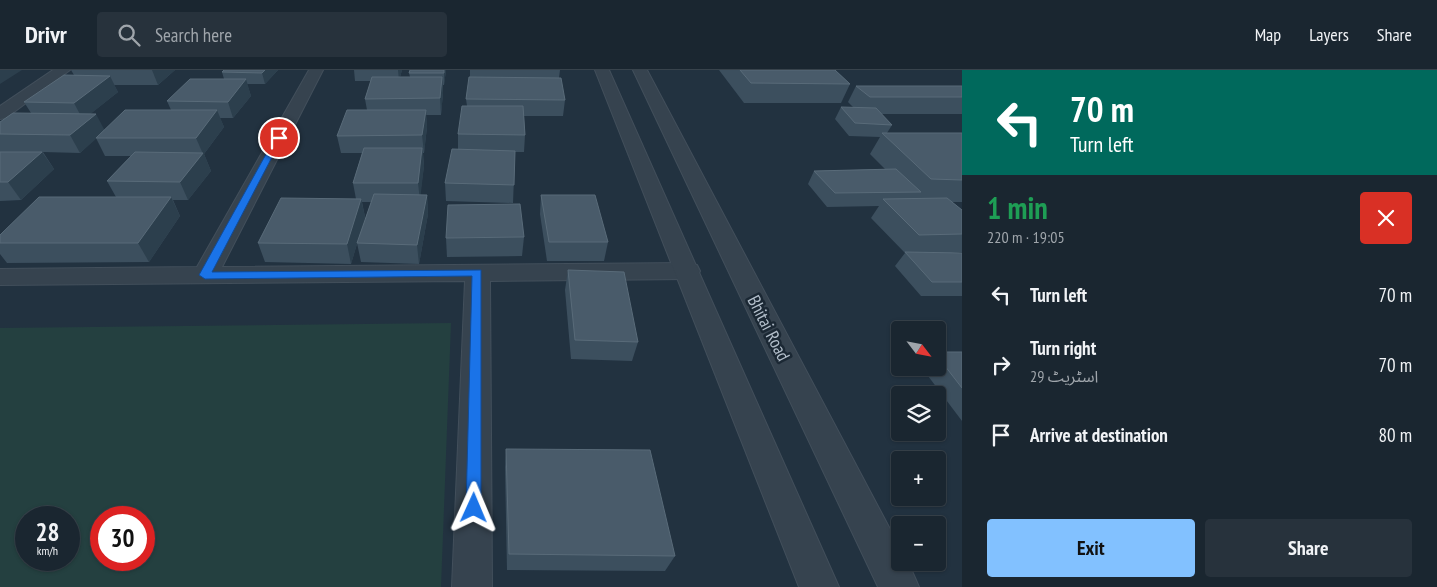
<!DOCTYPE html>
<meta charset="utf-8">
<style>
body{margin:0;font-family:"PT Sans Narrow","Noto Sans Arabic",sans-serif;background:#27323c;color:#f1f3f6;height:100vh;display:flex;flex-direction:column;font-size:19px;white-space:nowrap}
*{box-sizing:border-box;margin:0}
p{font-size:16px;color:#9fa5ab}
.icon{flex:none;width:28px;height:28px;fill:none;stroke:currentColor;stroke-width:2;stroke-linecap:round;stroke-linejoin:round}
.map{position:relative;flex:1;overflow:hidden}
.panel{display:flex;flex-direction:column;background:#1a2630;width:475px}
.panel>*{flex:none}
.top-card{background:#00695c;color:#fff;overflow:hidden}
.needle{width:32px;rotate:122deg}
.tools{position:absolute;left:891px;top:251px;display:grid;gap:10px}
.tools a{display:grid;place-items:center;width:55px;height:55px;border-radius:5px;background:#1a2630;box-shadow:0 1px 4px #0004,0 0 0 1px #38434c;font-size:25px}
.speed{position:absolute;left:15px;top:436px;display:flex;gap:10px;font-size:25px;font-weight:700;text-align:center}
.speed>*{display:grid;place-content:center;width:65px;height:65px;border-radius:50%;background:#1a2630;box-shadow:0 1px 4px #0004,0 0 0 1px #38434c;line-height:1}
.speed small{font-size:12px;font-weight:400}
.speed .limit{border:8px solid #d22;background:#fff;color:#111}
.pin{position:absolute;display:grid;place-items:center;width:42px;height:42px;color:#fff;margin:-21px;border:2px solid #fff;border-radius:50%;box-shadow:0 1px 5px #0007}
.me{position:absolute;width:55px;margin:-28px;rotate:1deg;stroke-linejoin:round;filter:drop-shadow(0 0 4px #0008)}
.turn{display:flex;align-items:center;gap:18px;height:105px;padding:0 25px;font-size:22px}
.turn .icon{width:65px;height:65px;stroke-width:2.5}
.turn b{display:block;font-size:35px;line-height:42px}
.round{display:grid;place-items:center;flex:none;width:52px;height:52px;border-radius:5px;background:#27323c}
.head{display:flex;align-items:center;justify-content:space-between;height:85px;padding:0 25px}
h1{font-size:30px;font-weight:700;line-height:38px;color:#1e9e55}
.cta{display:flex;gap:10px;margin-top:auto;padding:10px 25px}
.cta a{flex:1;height:58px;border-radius:5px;background:#82c1ff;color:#111;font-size:20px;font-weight:700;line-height:58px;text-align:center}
.cta a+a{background:#27323c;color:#f1f3f6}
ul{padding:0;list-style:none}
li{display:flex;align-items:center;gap:15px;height:70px;padding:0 25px}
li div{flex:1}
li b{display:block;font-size:19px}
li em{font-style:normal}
header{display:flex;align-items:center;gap:30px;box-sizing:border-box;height:70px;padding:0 25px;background:#1a2630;border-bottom:1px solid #38434c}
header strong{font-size:24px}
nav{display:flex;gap:28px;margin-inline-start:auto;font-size:18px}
.search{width:350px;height:45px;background:#27323c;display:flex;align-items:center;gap:12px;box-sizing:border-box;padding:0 18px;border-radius:5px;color:#9fa5ab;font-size:19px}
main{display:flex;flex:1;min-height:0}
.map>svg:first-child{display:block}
.green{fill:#244040;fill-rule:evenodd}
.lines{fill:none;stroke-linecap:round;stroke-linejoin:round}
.minor-casing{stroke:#424f5b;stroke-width:2}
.tertiary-casing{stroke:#424f5b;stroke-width:2}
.minor{fill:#36434f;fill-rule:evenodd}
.tertiary{fill:#36434f;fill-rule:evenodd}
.wall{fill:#3c4f5e}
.shaded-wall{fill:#2c3f4d}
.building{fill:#495b6a;stroke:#596b79}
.route{fill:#1a73e8;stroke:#114b97}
.labels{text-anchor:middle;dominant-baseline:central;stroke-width:5;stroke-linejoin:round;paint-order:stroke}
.street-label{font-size:18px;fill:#b2beca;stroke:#1b2834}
</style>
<header>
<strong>Drivr</strong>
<div class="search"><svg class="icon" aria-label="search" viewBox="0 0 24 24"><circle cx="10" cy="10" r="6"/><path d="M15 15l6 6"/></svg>Search here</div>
<nav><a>Map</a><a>Layers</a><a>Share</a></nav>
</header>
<main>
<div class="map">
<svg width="962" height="517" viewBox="0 0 962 517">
<rect width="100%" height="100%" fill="#223240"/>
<path class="green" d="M451,253l-10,264h-441v-259zM26,448h43v42h-43zM101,448h43v42h-43z"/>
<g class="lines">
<defs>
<g id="minor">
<polygon points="53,0 70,0 6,48 0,49 0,36"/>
<polygon points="309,0 323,0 222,197 688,193 697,195 700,201 697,207 688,209 490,211 492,517 452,517 465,211 0,215 0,199 197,197"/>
</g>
<g id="tertiary">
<polygon points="595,0 609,0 839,517 799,517"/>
<polygon points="633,0 647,0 900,478 900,492 908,492 919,517 878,517"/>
</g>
</defs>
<use href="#minor" class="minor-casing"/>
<use href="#tertiary" class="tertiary-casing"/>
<use href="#minor" class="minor"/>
<use href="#tertiary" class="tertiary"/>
</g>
<g class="wall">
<polygon points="71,0 175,0 158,15 114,15 118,22 90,44 104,60 171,40 167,31 224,9 222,2 224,0 278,0 265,14 247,14 251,26 233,48 220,48 224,57 204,84 211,101 188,130 173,130 180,146 149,192 7,193 0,184 0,165 116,127 107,111 131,86 105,86 96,68 80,83 43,82 54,99 21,130 0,131 0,52 31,43 24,32 74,5"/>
<polygon points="354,0 402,0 400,7 410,7 409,3 446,0 444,15 443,15 443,23 441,45 426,45 427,57 424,83 423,83 424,96 420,125 427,125 428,144 419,194 361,192 357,173 371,132 362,132 365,147 351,194 265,192 258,173 356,129 353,113 362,83 341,83 337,66 367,40 365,29 371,11 355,11"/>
<polygon points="470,0 560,0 559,8 565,30 563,46 524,46 525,65 524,82 515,82 513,133 446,131 445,113 458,80 458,64 467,36 466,29 470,7"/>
<polygon points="719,0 835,0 850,14 841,33 744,33"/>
<polygon points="856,16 962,16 962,44 881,44 892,55 887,63 962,63 962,132 952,132 962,140 962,182 950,183 962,183 962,226 921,226 895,196 905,183 871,148 879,136 827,137 808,114 814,101 885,99 870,84 880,67 849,66 835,49 841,37 854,38 848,32"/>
<polygon points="541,125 608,172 604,191 547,191 540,144"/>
<polygon points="524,167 522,186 447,187 446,168"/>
<polygon points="568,200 638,272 632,291 571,289 565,220"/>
<polygon points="962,282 962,351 922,298 938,298 938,287"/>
<polygon points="506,379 675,486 665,501 507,500 505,397"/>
</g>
<g class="shaded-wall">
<polygon points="0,0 22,0 0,14"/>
<polygon points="152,0 175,0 158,15"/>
<polygon points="265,0 278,0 265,14 262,3"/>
<polygon points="398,0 402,0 399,11"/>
<polygon points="444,0 446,0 444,15"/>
<polygon points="110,6 118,22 83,50 74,33"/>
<polygon points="442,7 443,23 441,45 440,28"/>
<polygon points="246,9 251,26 233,48 228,32"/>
<polygon points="217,40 224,57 204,84 211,101 188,130 180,112 203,84 196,68"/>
<polygon points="426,40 427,57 424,83 422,65"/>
<polygon points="96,44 105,61 80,83 70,65"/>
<polygon points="422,78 424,96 420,131 418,113"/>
<polygon points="42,82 54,99 21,130 8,112"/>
<polygon points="427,125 428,144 419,194 417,175"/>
<polygon points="171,127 180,146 149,192 138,173"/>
<polygon points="361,129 365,147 351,194 347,174"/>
</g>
<g class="building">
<polygon points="224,0 265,0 262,3 222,2"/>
<polygon points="410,0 444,0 444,3 409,3"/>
<polygon points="740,0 835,0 850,14 751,13"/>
<polygon points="64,5 110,6 74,33 24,32"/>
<polygon points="372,7 442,7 440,28 365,29"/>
<polygon points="469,7 561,8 565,30 466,29"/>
<polygon points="190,9 246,9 228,32 167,31"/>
<polygon points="856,16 962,16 962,27 870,27"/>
<polygon points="462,36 523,36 525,65 458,64"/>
<polygon points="841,37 876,38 892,55 855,53"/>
<polygon points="125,40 217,40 196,68 96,68"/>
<polygon points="347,40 426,40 422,65 337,66"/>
<polygon points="13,43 96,44 70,65 0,64 0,52"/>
<polygon points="882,63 962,63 962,110 931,109"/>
<polygon points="364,78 422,78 418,113 353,113"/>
<polygon points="452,79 515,81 514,115 445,113"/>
<polygon points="0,82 42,82 8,112 0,112"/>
<polygon points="135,82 203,83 180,112 107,111"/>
<polygon points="896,99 921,122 835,123 814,101"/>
<polygon points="374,124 427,125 417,175 357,173"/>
<polygon points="541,125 595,125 608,172 549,172"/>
<polygon points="39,127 171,127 138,173 0,173 0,165"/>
<polygon points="281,128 361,129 347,174 258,173"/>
<polygon points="947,128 962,140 962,164 919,165 883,129"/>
<polygon points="520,134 524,167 446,168 448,135"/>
<polygon points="905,182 962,183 962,212 932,212"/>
<polygon points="568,200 624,202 638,272 575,270"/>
<polygon points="938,282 962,282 962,318 938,287"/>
<polygon points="506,379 650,380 675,486 509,484"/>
</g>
<polygon class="route" points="279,66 282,68 212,202 481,200 481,438 479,443 474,446 468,443 466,438 472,206 205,209 199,205 275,68"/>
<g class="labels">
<g class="street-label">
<text transform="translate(769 258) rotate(63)">Bhitai Road</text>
</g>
</g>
</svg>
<div class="tools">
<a><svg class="needle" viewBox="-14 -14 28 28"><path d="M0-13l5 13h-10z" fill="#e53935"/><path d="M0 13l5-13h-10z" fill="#9fa5ab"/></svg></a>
<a><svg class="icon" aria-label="layers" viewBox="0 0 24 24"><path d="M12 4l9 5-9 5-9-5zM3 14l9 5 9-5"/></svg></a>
<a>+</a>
<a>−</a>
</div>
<div class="speed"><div>28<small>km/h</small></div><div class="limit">30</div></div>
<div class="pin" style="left:279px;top:68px;background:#d93025"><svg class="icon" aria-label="arrive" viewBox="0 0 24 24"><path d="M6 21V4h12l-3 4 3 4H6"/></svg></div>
<svg class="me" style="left:474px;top:438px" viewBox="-20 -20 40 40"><path d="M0-17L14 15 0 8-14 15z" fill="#1a73e8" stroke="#fff" stroke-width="4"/></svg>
</div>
<section class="panel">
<div class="top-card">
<div class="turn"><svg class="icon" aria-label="left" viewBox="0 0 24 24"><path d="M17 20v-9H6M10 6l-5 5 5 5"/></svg><div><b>70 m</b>Turn left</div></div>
</div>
<div class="head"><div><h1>1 min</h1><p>220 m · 19:05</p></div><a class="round" style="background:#d93025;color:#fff"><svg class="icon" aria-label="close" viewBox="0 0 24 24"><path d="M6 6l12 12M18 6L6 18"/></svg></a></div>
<ul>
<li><svg class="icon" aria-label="left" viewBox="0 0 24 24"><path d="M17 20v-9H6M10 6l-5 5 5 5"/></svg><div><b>Turn left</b></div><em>70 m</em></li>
<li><svg class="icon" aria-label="right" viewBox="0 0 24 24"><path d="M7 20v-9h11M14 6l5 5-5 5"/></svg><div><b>Turn right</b><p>اسٹریٹ 29</p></div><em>70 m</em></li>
<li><svg class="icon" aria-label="arrive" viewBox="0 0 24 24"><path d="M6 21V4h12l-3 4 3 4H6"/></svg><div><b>Arrive at destination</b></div><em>80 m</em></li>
</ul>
<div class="cta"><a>Exit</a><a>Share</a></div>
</section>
</main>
